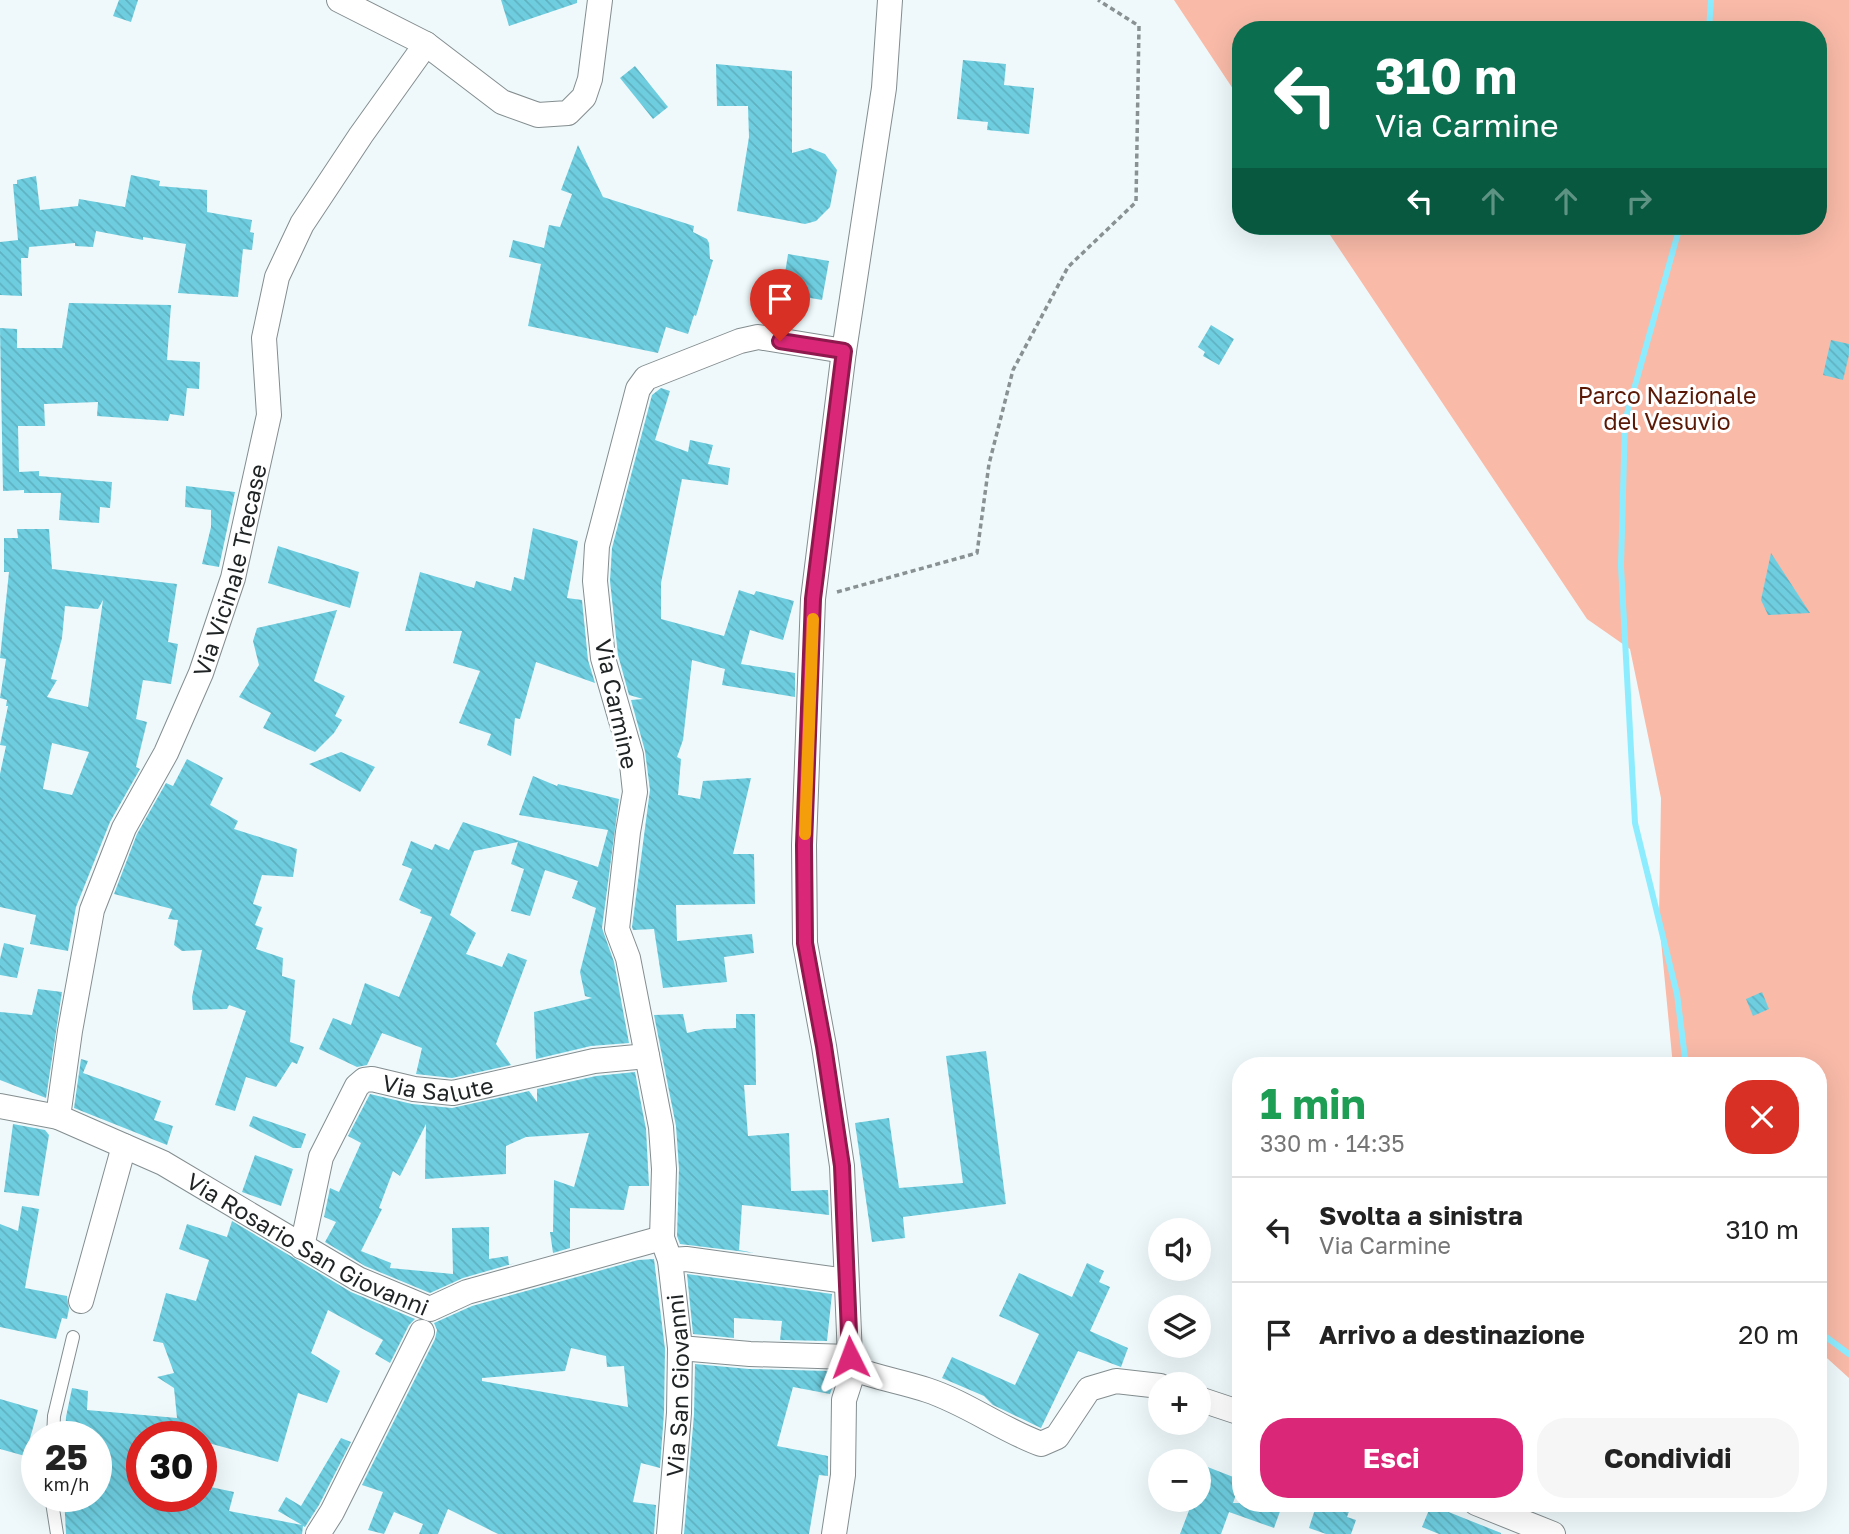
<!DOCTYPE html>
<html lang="it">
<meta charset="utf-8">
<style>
body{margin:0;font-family:"Golos Text",sans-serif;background:#f6f6f6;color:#222;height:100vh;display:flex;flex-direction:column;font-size:26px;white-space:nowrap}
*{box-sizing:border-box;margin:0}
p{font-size:23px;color:#767676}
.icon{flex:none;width:38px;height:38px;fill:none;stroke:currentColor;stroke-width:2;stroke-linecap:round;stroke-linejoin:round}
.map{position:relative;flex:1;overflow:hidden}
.details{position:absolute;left:1232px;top:1057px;width:595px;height:455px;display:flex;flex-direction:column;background:#fff;border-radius:28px;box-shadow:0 7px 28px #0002}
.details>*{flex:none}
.banner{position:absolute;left:1232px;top:21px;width:595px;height:214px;border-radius:28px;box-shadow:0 7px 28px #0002;background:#0b6e4f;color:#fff;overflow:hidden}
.buttons{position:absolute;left:1148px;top:1218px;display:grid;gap:14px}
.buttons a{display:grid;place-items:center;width:63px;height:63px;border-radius:50%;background:#fff;box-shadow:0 7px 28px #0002;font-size:35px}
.speed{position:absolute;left:21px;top:1421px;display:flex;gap:14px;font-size:35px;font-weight:700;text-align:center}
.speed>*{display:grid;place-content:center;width:91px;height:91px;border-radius:50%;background:#fff;box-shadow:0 7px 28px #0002;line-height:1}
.speed small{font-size:18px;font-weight:400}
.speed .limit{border:10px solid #d22;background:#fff;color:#111}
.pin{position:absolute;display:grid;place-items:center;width:60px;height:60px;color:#fff;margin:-72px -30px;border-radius:50% 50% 50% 0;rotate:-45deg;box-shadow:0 0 7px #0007}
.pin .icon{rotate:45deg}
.me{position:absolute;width:77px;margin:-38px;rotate:357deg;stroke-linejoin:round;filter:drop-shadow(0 0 5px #0008)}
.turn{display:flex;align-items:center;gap:24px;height:147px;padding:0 28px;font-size:32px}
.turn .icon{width:91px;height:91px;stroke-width:2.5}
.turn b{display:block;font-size:49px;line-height:60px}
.lanes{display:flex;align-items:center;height:66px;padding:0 28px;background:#0003;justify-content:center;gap:35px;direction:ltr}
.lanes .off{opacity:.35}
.round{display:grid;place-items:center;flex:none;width:74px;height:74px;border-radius:28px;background:#f6f6f6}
.summary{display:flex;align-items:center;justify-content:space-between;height:119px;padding:0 28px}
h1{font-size:42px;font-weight:700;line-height:52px;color:#1e9e55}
.button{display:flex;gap:14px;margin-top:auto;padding:14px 28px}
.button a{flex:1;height:80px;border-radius:28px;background:#db2777;color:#fff;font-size:28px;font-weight:700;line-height:80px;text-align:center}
.button a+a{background:#f6f6f6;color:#222}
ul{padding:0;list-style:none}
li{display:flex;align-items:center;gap:21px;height:105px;padding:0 28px;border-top:2px solid #e0e0e0}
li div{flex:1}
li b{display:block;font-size:26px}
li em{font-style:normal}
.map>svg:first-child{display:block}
.green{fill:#f9baa8}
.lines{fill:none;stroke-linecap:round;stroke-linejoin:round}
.stream{stroke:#8dedff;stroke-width:6}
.building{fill:url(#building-back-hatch);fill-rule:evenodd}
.lane-casing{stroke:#848d8f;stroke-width:14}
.street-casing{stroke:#848d8f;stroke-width:26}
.path{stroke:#899192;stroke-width:3.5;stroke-dasharray:5 3.5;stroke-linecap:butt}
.lane{stroke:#fff;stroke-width:12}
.street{stroke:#fff;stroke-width:24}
.route-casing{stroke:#8e194d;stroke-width:18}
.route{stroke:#db2777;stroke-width:12}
.slow{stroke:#f59e0b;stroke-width:12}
.labels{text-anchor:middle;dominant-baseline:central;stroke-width:6;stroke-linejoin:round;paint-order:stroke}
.park-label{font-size:23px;fill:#5a1906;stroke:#fff}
.street-label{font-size:23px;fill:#1f2324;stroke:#fff}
</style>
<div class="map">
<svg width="1849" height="1534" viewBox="0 0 1849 1534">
<defs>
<pattern id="building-back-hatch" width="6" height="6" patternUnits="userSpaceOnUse" patternTransform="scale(1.75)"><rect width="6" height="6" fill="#6ecee0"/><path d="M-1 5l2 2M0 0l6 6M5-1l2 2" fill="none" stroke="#5fb1c0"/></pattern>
</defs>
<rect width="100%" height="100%" fill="#eff9fb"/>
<polygon class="green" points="1174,0 1849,0 1849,1378 1818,1350 1818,1066 1673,1066 1659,920 1661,798 1630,649 1587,619 1324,226 1818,226 1818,30 1241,30 1241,101"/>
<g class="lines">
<g class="stream">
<polyline points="1709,30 1711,0"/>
<polyline points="1680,226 1625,421 1621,566 1635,823 1677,994 1686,1066"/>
<polyline points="1818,1331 1849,1354"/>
</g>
</g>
<g class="building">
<polygon points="119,0 138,0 131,22 113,16"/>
<polygon points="501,0 577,0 577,3 509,26"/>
<polygon points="963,60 1006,64 1004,85 1034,88 1029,134 987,130 988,122 957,119"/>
<polygon points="716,64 792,71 792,153 810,148 825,154 837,170 830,207 816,221 805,224 737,211 749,137 748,106 717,106"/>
<polygon points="635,66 668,107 653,119 620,78"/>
<polygon points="578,145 603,197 694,226 693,232 707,239 709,243 710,259 713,260 696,316 694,315 688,334 666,327 658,353 528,326 541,264 509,257 513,240 544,248 549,225 560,227 572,194 561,190"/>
<polygon points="131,175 160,181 159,186 207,190 207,212 252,220 250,232 254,233 252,250 243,249 238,297 178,293 186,244 143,237 143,240 96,231 93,247 75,246 75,243 29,247 28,258 21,258 22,296 0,295 0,242 18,240 13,184 17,184 17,180 36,176 40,210 78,206 79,199 125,207"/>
<polygon points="788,254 829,261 822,300 782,293"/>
<polygon points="69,303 171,305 167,360 200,362 199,389 187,388 184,416 170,414 168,421 97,416 98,402 44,404 45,426 18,426 19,472 39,471 39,476 112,482 110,508 100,507 99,523 59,520 61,493 24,493 24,490 3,491 0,328 17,329 17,348 62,348"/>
<polygon points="1211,325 1234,339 1219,365 1203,356 1205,352 1198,347"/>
<polygon points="1831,340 1849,344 1849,355 1843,380 1823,375"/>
<polygon points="661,388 670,391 655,440 688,452 690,440 713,445 708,464 730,468 728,485 682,479 661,583 661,619 724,636 739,590 754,595 756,591 794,601 783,640 750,630 741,664 795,673 795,697 722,685 725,669 692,660 683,740 677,757 681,759 678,795 700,799 703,781 751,778 733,854 754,854 755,904 676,905 677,941 752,934 754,953 724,957 727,982 663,988 654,929 633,930 632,927 650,790 645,751 631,700 643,699 629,695 618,655 610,581 612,548 652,395"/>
<polygon points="186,486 235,492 219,567 202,564 211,527 211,510 185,507"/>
<polygon points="533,528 578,541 567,598 582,600 588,660 595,683 536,662 520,719 515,718 511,756 487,745 491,734 459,723 480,671 453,663 462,631 405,631 420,572 474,588 476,581 511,591 514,577 524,580"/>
<path d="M17,529h32l3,40 125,15 -9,58 10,2 -7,40 -28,-4 -7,39 11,3 -11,45 4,2 -30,53 -34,85 -8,44 -38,-7 6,-29 -36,-8v-133l6,-28 -6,-1 8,-39h-2l1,-6 -7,-2 6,-39 -6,-1 9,-86h-5v-34h14zM103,600l-15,107 -41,-10 10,-17 -6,-1 11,-41 3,-32 33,3zM52,743l37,9 -17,43 -29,-6z"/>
<polygon points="278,546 359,572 350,608 268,583"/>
<polygon points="1771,553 1810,613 1768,615 1761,600"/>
<polygon points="337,610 314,681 345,696 335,716 342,720 334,733 315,752 263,728 271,713 239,697 259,665 253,641 257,628"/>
<polygon points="341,752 375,767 360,792 309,764"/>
<polygon points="187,759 223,778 210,805 238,821 234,829 297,849 293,877 262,875 253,904 262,907 255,925 263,928 256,949 283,958 282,976 295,980 290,1042 304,1047 297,1064 292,1062 276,1087 246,1077 235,1111 215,1105 246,1011 229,1005 227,1009 193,1010 192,997 202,950 182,951 174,945 178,920 168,919 172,909 114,894 137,834 166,783 173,786"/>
<polygon points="533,776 557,786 558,784 619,799 602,928 614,962 629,1043 591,1046 536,1059 534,1012 592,998 585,996 580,972 596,908 572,898 578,881 545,870 530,916 511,911 524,869 511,864 518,842 474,851 450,915 476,933 466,954 502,967 508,953 527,960 496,1044 511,1065 452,1078 416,1074 422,1048 382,1033 367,1065 357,1067 319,1049 333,1018 351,1025 365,983 399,997 432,917 420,913 421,910 399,900 412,869 402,865 411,841 432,850 435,844 449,850 463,822 598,867 608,830 519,815"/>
<polygon points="4,943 24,948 17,978 0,975 0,959"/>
<polygon points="38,989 62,992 46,1098 0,1080 0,1012 32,1015"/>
<polygon points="1762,992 1769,1009 1753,1016 1746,999"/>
<polygon points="683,1014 687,1033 704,1029 736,1028 736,1014 755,1014 756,1085 744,1085 748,1136 789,1133 791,1191 828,1190 829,1215 742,1205 739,1250 754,1253 680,1244 677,1236 679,1169 676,1126 654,1015"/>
<polygon points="986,1051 1006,1204 903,1217 905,1238 872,1242 855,1123 889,1118 899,1188 963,1183 946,1056"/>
<polygon points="81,1059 88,1061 83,1073 161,1101 154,1120 173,1126 167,1145 74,1108"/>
<polygon points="635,1072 646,1129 649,1186 629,1186 624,1210 570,1208 570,1248 553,1253 550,1232 553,1232 554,1180 574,1187 589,1133 526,1137 506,1146 506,1174 425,1179 426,1124 400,1176 393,1171 379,1208 382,1209 361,1251 391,1263 390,1268 453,1274 452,1228 489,1227 489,1259 508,1256 509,1265 515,1263 463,1278 430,1293 365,1266 325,1242 336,1222 324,1217 330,1188 339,1192 361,1143 348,1136 370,1094 412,1104 452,1108 529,1091 537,1102 537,1089 596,1076"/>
<polygon points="253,1116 306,1134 301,1148 293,1148 249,1126"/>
<polygon points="13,1124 45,1130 49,1135 39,1196 4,1192"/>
<polygon points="255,1155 293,1169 281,1206 242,1192"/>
<polygon points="22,1206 39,1209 25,1288 67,1296 69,1309 67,1319 62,1318 56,1339 0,1327 0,1224 18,1231"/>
<polygon points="232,1221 351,1292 415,1319 409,1325 390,1363 375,1354 383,1340 328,1310 311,1353 340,1371 327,1403 298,1393 278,1462 201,1441 201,1437 142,1437 142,1496 201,1496 201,1485 234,1492 229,1511 302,1525 278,1511 286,1497 301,1506 341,1438 351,1442 319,1505 305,1527 303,1526 302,1534 66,1534 64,1496 96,1496 96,1437 65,1437 66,1417 72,1388 88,1391 87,1410 177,1418 174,1388 157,1377 174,1373 163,1343 153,1341 166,1293 196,1301 209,1260 179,1249 187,1224 227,1237"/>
<path d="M654,1259l11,90 -1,63 -4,56 -19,-5 -8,39 23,3 -2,29h-156l-50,-25 -10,25h-19l4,-10 -29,-12 -10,22 -16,-4 15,-38 -21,-7 73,-146 2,-9 -3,-7 38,-17 166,-46zM571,1348l35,8 1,11 17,-1 4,41 -146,-26v-3l83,-7z"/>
<polygon points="1087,1263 1104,1271 1099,1282 1110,1287 1090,1331 1128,1348 1121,1367 1078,1351 1041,1428 993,1405 984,1396 942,1378 952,1357 1015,1385 1039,1334 999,1316 1019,1273 1072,1297"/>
<polygon points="687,1274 832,1294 827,1341 780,1340 782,1321 734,1318 734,1338 693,1334"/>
<polygon points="695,1364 749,1369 830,1371 833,1385 830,1394 793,1387 777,1446 828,1456 828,1476 819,1475 809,1534 684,1534 694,1414"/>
<polygon points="0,1399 38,1410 25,1456 0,1449"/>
<polygon points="1205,1466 1241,1480 1233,1503 1283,1503 1274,1528 1229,1512 1221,1534 1180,1534 1193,1500 1199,1500 1199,1483"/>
<polygon points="1317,1503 1352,1503 1347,1517 1356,1520 1351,1534 1326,1534 1309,1528"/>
<polygon points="1431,1505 1501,1533 1501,1534 1439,1534 1422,1527"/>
</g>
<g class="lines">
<defs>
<g id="lane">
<polyline points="53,1437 54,1416 73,1337"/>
<polyline points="51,1496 57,1534"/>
</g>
<g id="street">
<polyline points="339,0 426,44 502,102 538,115 568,113 584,97 590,79 600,0"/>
<path id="s1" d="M0,1106l58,11 105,46 195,116 72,30 37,-17 195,-54"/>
<path id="s2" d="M58,1117l12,-86 22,-121 32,-82 42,-75 35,-80 32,-95 36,-163 -5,-77 13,-61 25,-53 59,-89 65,-91"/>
<path id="s3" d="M302,1247l19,-90 36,-71 7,-6 8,-1 42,10 39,4 141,-32 53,-5"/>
<polyline points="670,1260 686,1259 846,1281"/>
<polyline points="81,1301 124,1146"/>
<polyline points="680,1348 750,1354 850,1357"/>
<path d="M854,1369c24,9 49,13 73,21 40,13 75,40 114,54l16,-7 32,-48 27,-8 44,5"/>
<polyline points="1199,1399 1241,1413"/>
<polyline points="1476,1503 1553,1534"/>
<polyline points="318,1534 332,1512 422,1332"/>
<path id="s4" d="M669,1534l10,-121 1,-65 -10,-88 -8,-22 2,-69 -3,-42 -33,-169 -11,-29 11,-97 7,-40 -4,-37 -28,-97 -8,-77 2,-35 41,-157 8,-11 94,-37 18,-4 86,14"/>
<polyline points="834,1534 843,1475 844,1400 854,1369 850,1357 842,1166 824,1046 805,943 804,845 813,599 844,351 884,88 890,0"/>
</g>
</defs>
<use href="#lane" class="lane-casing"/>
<use href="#street" class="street-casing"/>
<polyline class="path" points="837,592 977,553 989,464 1013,370 1068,267 1136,202 1139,26 1098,0"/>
<use href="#lane" class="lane"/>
<use href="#street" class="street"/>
</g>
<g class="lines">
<defs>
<polyline id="route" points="780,341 844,351 813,599 804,845 805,943 824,1046 842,1166 850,1357"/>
</defs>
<use href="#route" class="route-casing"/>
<use href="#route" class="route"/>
<polyline class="slow" points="805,834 813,619"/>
</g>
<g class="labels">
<g class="park-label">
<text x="1667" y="395">Parco Nazionale<tspan x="1667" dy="26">del Vesuvio</tspan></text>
</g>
<g class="street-label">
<text stroke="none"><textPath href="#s2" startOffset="578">Via Vicinale Trecase</textPath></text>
<text transform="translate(617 704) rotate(78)">Via Carmine</text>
<text stroke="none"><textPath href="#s3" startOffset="256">Via Salute</textPath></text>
<text stroke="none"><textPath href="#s1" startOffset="340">Via Rosario San Giovanni</textPath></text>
<text stroke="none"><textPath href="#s4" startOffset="149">Via San Giovanni</textPath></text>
</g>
</g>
</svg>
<div class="buttons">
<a><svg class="icon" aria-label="sound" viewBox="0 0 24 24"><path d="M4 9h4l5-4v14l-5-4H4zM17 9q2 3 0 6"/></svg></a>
<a><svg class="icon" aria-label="layers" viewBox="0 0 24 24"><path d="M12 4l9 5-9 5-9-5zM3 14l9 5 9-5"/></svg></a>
<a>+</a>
<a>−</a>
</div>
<div class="speed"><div>25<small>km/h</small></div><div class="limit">30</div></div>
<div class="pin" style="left:780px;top:341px;background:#d93025"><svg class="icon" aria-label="arrive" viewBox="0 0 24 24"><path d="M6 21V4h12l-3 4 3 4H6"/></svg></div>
<svg class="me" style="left:850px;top:1357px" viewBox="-20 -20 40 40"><path d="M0-17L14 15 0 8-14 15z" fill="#db2777" stroke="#fff" stroke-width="4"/></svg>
<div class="banner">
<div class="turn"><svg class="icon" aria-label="left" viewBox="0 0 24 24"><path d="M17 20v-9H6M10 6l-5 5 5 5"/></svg><div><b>310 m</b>Via Carmine</div></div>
<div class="lanes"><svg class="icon" aria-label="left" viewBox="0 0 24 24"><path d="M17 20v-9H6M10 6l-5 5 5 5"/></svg><svg class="icon off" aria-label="ahead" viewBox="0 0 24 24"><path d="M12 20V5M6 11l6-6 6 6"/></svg><svg class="icon off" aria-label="ahead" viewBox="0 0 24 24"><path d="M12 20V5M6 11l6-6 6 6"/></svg><svg class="icon off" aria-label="right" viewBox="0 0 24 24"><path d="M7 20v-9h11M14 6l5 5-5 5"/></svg></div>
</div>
<section class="details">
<div class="summary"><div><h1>1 min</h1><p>330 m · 14:35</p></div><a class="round" style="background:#d93025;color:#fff"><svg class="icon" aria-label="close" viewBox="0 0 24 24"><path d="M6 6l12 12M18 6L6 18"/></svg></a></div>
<ul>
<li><svg class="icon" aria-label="left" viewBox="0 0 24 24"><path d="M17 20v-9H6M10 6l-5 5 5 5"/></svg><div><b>Svolta a sinistra</b><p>Via Carmine</p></div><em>310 m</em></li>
<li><svg class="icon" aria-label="arrive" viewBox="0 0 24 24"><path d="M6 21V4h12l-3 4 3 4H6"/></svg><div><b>Arrivo a destinazione</b></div><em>20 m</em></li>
</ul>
<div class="button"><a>Esci</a><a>Condividi</a></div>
</section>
</div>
